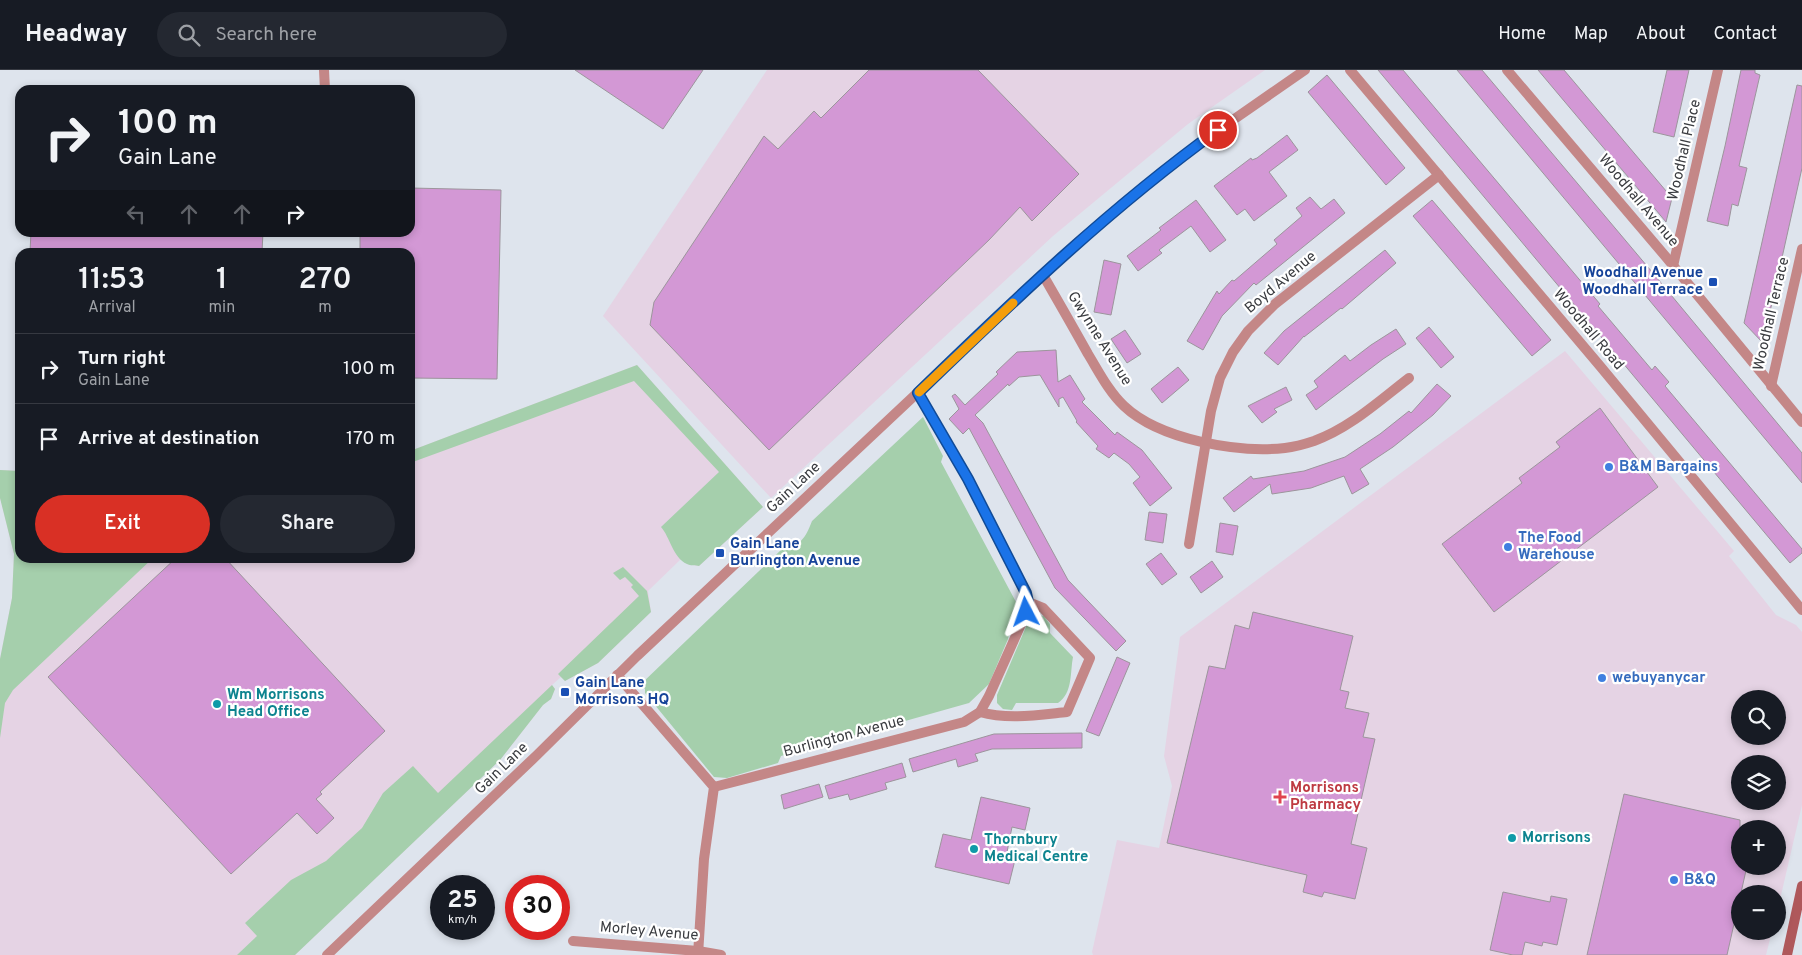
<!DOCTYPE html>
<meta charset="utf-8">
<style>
body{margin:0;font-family:Overpass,sans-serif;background:#242831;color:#f1f3f6;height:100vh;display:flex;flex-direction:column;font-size:19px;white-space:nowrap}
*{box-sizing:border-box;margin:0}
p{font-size:16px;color:#9ea1a6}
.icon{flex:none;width:28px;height:28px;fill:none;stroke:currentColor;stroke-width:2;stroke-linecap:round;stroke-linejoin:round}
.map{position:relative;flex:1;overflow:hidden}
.side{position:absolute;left:15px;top:178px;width:400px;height:315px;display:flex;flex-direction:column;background:#171b24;border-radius:15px;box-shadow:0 2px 8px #0003}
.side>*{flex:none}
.top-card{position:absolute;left:15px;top:15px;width:400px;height:152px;border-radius:15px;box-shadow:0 2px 8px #0003;background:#171b24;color:#f1f3f6;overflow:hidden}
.tools{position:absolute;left:1731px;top:620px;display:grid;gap:10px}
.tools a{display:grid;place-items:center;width:55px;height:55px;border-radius:50%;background:#171b24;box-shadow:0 2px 8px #0003;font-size:25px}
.speed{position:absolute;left:430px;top:805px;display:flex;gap:10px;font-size:25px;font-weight:700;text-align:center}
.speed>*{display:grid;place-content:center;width:65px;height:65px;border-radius:50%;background:#171b24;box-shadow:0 2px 8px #0003;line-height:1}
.speed small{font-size:12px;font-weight:400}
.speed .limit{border:8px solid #d22;background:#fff;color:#111}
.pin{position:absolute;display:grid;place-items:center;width:42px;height:42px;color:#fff;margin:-21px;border:2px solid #fff;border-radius:50%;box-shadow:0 1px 5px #0007}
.me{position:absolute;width:55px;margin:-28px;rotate:356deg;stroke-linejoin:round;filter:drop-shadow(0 0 4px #0008)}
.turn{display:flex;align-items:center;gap:18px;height:105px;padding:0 20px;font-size:22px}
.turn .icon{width:65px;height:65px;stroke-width:2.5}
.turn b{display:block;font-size:35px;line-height:42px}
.lanes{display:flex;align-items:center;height:48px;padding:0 20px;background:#0003;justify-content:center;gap:25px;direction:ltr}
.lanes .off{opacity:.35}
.eta{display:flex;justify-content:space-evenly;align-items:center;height:85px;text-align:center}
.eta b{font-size:30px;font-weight:600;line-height:35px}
.cta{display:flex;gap:10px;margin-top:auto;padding:10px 20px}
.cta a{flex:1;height:58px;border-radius:30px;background:#d93025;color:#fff;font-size:20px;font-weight:600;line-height:58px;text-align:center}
.cta a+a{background:#242831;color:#f1f3f6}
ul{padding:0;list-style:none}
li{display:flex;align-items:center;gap:15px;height:70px;padding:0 20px;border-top:1px solid #363941}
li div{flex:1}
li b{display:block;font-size:19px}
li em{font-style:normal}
header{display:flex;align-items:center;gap:30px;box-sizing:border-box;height:70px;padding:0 25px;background:#171b24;border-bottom:1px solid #363941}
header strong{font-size:24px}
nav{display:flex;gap:28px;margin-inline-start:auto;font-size:18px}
.search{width:350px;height:45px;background:#242831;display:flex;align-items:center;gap:12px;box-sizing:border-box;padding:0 18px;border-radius:28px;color:#9ea1a6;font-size:19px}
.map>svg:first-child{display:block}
.commercial{fill:#e5d3e4;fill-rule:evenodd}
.green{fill:#a5cfac}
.building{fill:#d398d5;stroke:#9c959c}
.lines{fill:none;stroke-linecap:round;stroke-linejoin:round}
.minor{stroke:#c48787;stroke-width:10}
.tertiary{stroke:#c48787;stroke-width:10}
.secondary{stroke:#af585b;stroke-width:10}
.route-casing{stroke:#114b97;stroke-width:12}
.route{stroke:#1a73e8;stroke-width:9}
.slow{stroke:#f59e0b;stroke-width:9}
.transit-dot{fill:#1a4fb4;stroke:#fff;stroke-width:2}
.shop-dot{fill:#3f7fe0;stroke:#fff;stroke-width:2}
.culture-dot{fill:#0f9aa8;stroke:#fff;stroke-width:2}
.health-dot{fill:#e0444e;stroke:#fff;stroke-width:2}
.labels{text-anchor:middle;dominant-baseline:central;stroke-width:4.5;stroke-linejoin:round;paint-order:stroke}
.street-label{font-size:15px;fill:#3a3c40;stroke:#fff}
.transit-label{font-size:15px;font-weight:bold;fill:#164399;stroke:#fff;text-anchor:start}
.shop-label{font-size:15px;font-weight:bold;fill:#366cbe;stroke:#fff;text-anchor:start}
.culture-label{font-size:15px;font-weight:bold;fill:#0d838f;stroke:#fff;text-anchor:start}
.health-label{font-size:15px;font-weight:bold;fill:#be3a42;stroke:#fff;text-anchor:start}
</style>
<header>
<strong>Headway</strong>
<div class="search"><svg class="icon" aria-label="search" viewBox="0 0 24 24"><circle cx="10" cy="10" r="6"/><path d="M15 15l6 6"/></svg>Search here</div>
<nav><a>Home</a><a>Map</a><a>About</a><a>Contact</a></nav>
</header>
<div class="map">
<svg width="1802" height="885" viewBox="0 0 1802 885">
<rect width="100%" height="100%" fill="#dee4ed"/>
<g class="commercial">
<polygon points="767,0 1265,0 1188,54 1053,166 771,428 603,246"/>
<path d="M1565,281l169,200 -5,5 47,59 20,10 6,7v173l-24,103v-14h-38v37h32l-6,24h-673l-1,-3 25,-112 42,8 13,-62 -8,-30 16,-119zM1740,629h38v37h-38zM1740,694h38v37h-38zM1740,759h38v37h-38z"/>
<polygon points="637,295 763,437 699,496 687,494 681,489 648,521 651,542 598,593 565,611 561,607 552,615 555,619 551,629 543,635 500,690 295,885 0,885 0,589 12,528 14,484 0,428 0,400 20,401 20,488 410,488 410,381"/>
</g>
<g class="green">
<path d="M637,295l126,142 -64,59c-3,-1 -9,0 -12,-2 -14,-6 -17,-27 -26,-37l58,-55 -85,-91 -224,82v-12z"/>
<path d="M923,347l20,39 -2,6 75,140 -8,37 -19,45 -20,19 -188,53 -3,7 -51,15 -13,-1 -69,-84v-4l-4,-5 141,-135c19,-4 23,-10 30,-28z"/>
<polygon points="0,400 20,401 20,488 153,488 13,620 5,633 0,668 0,589 12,528 14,484 0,428"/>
<polygon points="623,497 647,521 651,542 598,593 565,611 558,604 639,526 631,517 633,515 625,507 620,510 613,503"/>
<path d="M1037,545l7,1 6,8v9l23,24c-3,15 0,36 -15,46h-42l-4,7 -9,-1 -6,-6v-8l31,-73 4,-5z"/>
<polygon points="552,615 555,619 551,629 543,635 500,690 295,885 237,885 257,866 245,853 291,810 326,791 362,758 383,723 413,696 438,723"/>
</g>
<g class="building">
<polygon points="575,0 703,0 663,59"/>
<polygon points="869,0 978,0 1079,104 1032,151 1020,137 989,170 769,380 650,255 654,232 764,66 778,79 814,41 821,48"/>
<polygon points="1378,0 1403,0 1600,234 1598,236 1652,300 1655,296 1669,312 1665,316 1802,479 1802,483 1790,493"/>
<polygon points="1457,0 1482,0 1647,196 1802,383 1802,413"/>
<polygon points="1538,0 1564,0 1672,128 1666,152"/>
<polygon points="1667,0 1689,0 1674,67 1653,62"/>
<polygon points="1741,0 1755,0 1755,3 1760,5 1739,96 1747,98 1738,136 1732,134 1728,156 1707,151 1725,76"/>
<polygon points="1327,5 1405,98 1386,115 1308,22"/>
<polygon points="1797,15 1802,16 1802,98 1763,273 1744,253"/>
<polygon points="1287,65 1298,80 1269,102 1287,126 1254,151 1245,139 1237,145 1214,116 1251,88 1252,90 1257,88"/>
<polygon points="410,118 501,120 497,309 410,308 410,182 360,182 360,162 410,162"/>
<polygon points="1310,127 1321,139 1334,129 1345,143 1256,215 1254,213 1222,246 1203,280 1187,271 1217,221 1219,224 1232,210 1234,211 1277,174 1274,170 1302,146 1296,138"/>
<polygon points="1196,130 1226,170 1210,182 1191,156 1159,180 1162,183 1138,201 1127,186 1161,160 1159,158"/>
<polygon points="1432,130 1551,270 1532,286 1413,146"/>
<polygon points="31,162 263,162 262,182 30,182"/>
<polygon points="1385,180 1396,193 1342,239 1341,238 1304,267 1304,266 1278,295 1264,283 1284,261"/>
<polygon points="1104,190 1121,194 1111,245 1094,242"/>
<polygon points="1429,257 1454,287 1441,298 1416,268"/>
<polygon points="1396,259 1406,274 1383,289 1316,340 1306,325 1318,317 1314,311 1345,285 1350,291 1371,275"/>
<polygon points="1125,260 1141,284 1127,293 1111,269"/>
<polygon points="1056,280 1058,312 1070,305 1085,329 1082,332 1115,365 1117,362 1142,380 1172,418 1150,436 1133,413 1140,407 1129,394 1114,383 1109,388 1096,379 1098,376 1076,352 1077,351 1063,327 1059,329 1059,337 1040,305 1019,307 1009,316 1008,314 975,345 983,353 1068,510 1126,571 1116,581 1055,518 969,358 963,364 949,349 959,339 952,326 955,324 965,335 998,304 996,302 1017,282"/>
<polygon points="1178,297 1189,310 1162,333 1151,319"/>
<polygon points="1437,314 1451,326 1433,345 1393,377 1360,399 1369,414 1352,424 1344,406 1311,418 1272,424 1270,414 1234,442 1223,428 1251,406 1253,409 1304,401 1345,387 1380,364 1409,341 1411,343"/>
<polygon points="1286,317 1292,330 1274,339 1277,342 1262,353 1248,336"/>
<polygon points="1600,338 1658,417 1494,542 1442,474 1522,413 1519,408 1560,377 1556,372"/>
<polygon points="1149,442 1167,444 1163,473 1145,470"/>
<polygon points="1220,453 1238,456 1233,485 1216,482"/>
<polygon points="1161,483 1177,504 1162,515 1146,494"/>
<polygon points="176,488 225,488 385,661 320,722 322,724 316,729 334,748 317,764 297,743 231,804 48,607"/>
<polygon points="1212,491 1223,507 1201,523 1190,507"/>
<polygon points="1253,542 1353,566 1340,620 1349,622 1345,638 1369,643 1363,667 1375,669 1351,774 1367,778 1355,829 1324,822 1322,827 1303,822 1307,805 1167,773 1209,596 1225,599 1235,555 1249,559"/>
<polygon points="1117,587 1130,593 1099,666 1086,661"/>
<polygon points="1082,663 1082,678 992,679 975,684 978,691 958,697 956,689 913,702 909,689 994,664"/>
<polygon points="902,693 906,707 885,713 887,719 850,730 848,724 829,729 825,716"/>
<polygon points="819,714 823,727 784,739 781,725"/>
<polygon points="1624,724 1740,750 1740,796 1747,796 1727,885 1587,885"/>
<polygon points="981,727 1030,738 1025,760 1012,757 1006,787 1015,790 1009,814 935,797 943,764 971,770"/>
<polygon points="1503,822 1550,832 1551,826 1567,829 1557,875 1543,872 1542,876 1525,872 1522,885 1513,885 1490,880"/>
</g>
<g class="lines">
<g class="minor">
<polyline points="324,0 325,20"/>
<polyline points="1350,0 1600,296 1802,540"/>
<polyline points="1507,0 1666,187 1802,352"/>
<polyline points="1673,196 1718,0"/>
<path d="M1043,205c15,26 30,52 45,79 11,18 21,38 36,52 36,34 114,47 161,42 9,-1 20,-4 29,-7 36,-13 65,-40 95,-63"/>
<polyline points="1771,316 1802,179"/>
<polyline points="1189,474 1211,341 1220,308 1233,282 1248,261 1275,234 1439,105"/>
<polyline points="617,605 714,717 704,789 698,885"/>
<path d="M980,642c28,8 58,3 87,0l23,-54 -47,-50 -15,-6"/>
<polyline points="714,717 964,652 980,642 989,626 1026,543 1028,532 1026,523 968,409 918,323"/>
<polyline points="573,871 698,881 721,885"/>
</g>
<polyline class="tertiary" points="327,885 537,685 637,586 1078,172 1161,103 1207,68 1305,0"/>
<polyline class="secondary" points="1787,885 1802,816"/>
</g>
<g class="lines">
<defs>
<path id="route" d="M1026,542l2,-10 -2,-9 -58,-114 -50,-86c95,-92 192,-185 300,-263"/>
</defs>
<use href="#route" class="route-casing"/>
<use href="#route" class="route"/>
<polyline class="slow" points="919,322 1013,233"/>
</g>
<g class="transit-dot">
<rect x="1708" y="207" width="10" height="10" rx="2.5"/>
<rect x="715" y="478" width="10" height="10" rx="2.5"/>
<rect x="560" y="617" width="10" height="10" rx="2.5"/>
</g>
<g class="shop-dot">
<circle cx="1609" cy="397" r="5"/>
<circle cx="1508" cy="477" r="5"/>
<circle cx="1602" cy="608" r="5"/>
<circle cx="1674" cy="810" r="5"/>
</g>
<g class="culture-dot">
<circle cx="217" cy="634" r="5"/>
<circle cx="1512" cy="768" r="5"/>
<circle cx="974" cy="779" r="5"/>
</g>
<path class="health-dot" d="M1277.5 719.5h5v5h5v5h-5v5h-5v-5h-5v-5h5z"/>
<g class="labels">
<g class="street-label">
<text transform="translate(1685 80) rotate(-77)">Woodhall Place</text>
<text transform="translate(1638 131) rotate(50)">Woodhall Avenue</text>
<text transform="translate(1281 213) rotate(-40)">Boyd Avenue</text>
<text transform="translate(1772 244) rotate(-77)">Woodhall Terrace</text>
<text transform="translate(1588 260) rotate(50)">Woodhall Road</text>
<text transform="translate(1099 269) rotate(58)">Gwynne Avenue</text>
<text transform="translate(794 418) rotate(-43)">Gain Lane</text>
<text transform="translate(844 667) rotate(-15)">Burlington Avenue</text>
<text transform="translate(502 699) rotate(-44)">Gain Lane</text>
<text transform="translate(649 862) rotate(5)">Morley Avenue</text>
</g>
<g class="transit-label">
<text x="1703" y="203" text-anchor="end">Woodhall Avenue<tspan x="1703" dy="17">Woodhall Terrace</tspan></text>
<text x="730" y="474">Gain Lane<tspan x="730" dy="17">Burlington Avenue</tspan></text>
<text x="575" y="613">Gain Lane<tspan x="575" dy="17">Morrisons HQ</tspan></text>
</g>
<g class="shop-label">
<text x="1619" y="397">B&amp;M Bargains</text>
<text x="1518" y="468">The Food<tspan x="1518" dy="17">Warehouse</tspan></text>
<text x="1612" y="608">webuyanycar</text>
<text x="1684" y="810">B&amp;Q</text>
</g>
<g class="culture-label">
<text x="227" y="625">Wm Morrisons<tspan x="227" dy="17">Head Office</tspan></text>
<text x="1522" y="768">Morrisons</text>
<text x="984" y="770">Thornbury<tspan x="984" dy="17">Medical Centre</tspan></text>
</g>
<g class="health-label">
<text x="1290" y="718">Morrisons<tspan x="1290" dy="17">Pharmacy</tspan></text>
</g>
</g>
</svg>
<div class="tools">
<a><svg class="icon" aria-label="search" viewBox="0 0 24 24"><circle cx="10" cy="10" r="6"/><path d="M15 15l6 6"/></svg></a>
<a><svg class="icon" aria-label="layers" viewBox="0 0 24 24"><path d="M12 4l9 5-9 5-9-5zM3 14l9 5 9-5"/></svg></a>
<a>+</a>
<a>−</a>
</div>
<div class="speed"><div>25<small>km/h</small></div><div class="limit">30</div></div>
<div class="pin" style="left:1218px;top:60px;background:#d93025"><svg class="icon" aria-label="arrive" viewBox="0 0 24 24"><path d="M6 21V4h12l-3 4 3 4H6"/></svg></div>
<svg class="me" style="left:1026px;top:542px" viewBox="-20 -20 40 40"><path d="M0-17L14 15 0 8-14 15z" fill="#1a73e8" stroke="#fff" stroke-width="4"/></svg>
<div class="top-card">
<div class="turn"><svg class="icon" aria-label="right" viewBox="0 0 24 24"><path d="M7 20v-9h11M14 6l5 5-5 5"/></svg><div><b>100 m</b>Gain Lane</div></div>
<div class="lanes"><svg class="icon off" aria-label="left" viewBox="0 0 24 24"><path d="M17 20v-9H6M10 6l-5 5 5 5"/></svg><svg class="icon off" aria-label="ahead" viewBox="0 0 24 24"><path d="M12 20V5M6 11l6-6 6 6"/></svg><svg class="icon off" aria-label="ahead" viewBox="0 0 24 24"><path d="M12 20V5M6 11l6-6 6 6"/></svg><svg class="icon" aria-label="right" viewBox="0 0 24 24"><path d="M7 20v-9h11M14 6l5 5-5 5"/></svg></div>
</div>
<section class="side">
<div class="eta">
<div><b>11:53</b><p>Arrival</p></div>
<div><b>1</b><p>min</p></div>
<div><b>270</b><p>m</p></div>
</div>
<ul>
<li><svg class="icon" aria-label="right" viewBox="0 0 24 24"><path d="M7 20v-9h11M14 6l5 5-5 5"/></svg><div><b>Turn right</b><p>Gain Lane</p></div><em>100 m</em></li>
<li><svg class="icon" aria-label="arrive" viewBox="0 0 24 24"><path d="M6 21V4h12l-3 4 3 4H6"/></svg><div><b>Arrive at destination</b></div><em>170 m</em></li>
</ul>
<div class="cta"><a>Exit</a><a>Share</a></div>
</section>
</div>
